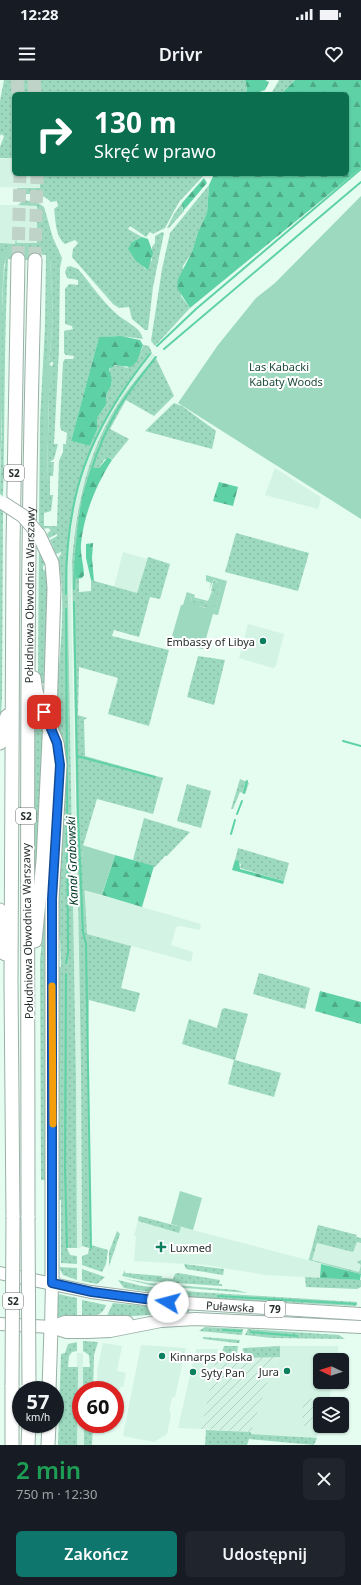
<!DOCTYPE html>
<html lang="pl">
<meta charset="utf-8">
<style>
body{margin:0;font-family:"Noto Sans",sans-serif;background:#20242c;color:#f1f3f6;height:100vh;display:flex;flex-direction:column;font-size:15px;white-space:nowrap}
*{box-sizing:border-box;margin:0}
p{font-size:13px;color:#9ea1a6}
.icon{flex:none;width:22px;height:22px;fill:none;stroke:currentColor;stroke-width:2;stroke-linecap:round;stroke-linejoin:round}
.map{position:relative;height:1365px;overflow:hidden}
.sheet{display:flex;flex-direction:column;background:#171b24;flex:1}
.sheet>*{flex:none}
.top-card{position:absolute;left:12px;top:12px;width:337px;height:84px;border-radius:6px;box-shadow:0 1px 3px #0004;background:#0b6e4f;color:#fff;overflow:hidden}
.needle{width:26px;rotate:274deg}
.fabs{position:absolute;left:313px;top:1273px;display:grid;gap:8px}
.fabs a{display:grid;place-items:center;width:36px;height:36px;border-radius:6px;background:#171b24;box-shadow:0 1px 3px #0004;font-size:20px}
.speed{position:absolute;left:12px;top:1301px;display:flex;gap:8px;font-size:20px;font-weight:700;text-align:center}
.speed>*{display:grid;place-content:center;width:52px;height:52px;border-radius:50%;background:#171b24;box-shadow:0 1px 3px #0004;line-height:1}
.speed small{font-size:10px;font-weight:400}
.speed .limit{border:6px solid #d22;background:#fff;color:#111}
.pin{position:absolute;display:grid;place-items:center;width:34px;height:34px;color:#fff;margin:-17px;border-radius:8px;box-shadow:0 2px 6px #0006}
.me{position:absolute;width:44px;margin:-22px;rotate:278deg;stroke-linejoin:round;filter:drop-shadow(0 0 3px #0008)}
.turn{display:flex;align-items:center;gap:14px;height:84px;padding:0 16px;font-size:18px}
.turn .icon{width:52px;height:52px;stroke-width:2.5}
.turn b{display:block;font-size:28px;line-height:34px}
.round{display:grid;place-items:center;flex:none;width:42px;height:42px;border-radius:6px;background:#20242c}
.overview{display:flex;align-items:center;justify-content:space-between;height:68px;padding:0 16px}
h1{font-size:24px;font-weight:600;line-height:30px;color:#1e9e55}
.action{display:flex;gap:8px;margin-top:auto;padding:8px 16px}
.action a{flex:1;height:46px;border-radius:6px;background:#0f766e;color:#fff;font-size:16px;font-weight:600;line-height:46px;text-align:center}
.action a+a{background:#20242c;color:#f1f3f6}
.status{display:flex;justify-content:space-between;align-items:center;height:28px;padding:0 20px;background:#171b24;direction:ltr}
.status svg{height:11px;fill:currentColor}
header{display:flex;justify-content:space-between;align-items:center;height:52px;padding:0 16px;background:#171b24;font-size:18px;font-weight:600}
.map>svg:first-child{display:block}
.built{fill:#d3f3e4}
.industrial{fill:url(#industrial-furrows)}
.grass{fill:url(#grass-dots);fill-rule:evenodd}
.forest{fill:url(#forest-firs)}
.green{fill:#9cd9bf}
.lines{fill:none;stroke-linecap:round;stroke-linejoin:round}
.stream{stroke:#5fd1a7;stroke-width:2}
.motorway-tunnel{stroke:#bfd3c9;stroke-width:13;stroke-dasharray:13 6;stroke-linecap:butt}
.primary-casing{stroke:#9ab0a6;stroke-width:14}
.motorway-casing{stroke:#9ab0a6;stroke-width:15}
.primary{stroke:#fff;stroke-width:12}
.motorway{stroke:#fff;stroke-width:13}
.motorway-bridge-casing{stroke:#9ab0a6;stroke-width:15;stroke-linecap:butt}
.motorway-bridge{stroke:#fff;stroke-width:13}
.route-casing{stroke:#114b97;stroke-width:10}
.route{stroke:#1a73e8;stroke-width:7}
.slow{stroke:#f59e0b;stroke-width:7}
.poi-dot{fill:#0a805e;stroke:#fff;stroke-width:1.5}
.labels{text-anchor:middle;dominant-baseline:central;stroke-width:4;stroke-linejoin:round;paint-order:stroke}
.shield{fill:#fff;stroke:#666d6a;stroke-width:1}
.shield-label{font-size:10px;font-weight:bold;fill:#252e2a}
.park-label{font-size:11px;fill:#1b4b39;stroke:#fff}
.street-label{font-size:11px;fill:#252e2a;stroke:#fff}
.poi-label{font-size:11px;fill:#252e2a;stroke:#fff;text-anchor:start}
.water-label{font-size:12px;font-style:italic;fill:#013626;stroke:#fff}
</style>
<div class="status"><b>12:28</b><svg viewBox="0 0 49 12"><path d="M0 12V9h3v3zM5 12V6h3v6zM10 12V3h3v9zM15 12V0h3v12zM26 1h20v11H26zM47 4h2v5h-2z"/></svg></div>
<header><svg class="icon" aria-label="menu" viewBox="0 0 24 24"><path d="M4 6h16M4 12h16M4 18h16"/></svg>Drivr<svg class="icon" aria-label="heart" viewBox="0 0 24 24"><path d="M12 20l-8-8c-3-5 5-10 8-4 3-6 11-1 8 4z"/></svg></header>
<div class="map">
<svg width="361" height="1365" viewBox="0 0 361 1365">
<defs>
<pattern id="industrial-furrows" width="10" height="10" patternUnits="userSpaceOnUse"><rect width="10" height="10" fill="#d3f3e4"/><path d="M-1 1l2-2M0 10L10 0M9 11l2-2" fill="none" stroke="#b5d1c4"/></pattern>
<pattern id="grass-dots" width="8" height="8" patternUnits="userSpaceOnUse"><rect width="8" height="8" fill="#9cd9bf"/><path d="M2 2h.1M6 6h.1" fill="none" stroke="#86bba4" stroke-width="1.8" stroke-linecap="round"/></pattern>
<pattern id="forest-firs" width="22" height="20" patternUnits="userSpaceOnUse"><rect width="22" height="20" fill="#5fd1a7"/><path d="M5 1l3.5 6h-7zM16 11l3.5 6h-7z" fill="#4eaa88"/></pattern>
</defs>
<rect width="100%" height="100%" fill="#e5fcf1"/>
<g class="built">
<polygon points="13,57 14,94 40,94 40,108 0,107 0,78 13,78"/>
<polygon points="0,125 37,125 37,167 0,166"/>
<polygon points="152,273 155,276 118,325 92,379 81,413 73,460 71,520 81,987 82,1167 77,1168 76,1001 67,468 77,409 88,377 115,323"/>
<polygon points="275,388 319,416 321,418 318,429 265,415"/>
<polygon points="123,472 147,479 137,513 114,507"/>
<polygon points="248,544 284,554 276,586 273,588 239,578"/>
<polygon points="83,810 201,844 200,850 181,846 176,847 171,865 193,872 191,882 87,854"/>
<polygon points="138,1141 179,1152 181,1147 308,1180 318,1145 357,1155 356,1157 361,1158 361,1194 321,1184 320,1198 266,1195 205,1185 134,1181 136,1156 134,1156"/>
<polygon points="103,1263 122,1266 117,1291 126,1293 123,1307 120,1307 118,1316 115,1315 115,1310 97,1310 97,1291"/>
<polygon points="141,1265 186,1268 175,1317 172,1318 169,1331 171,1334 167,1354 154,1362 123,1356"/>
<polygon points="280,1266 338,1266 339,1280 320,1280 320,1302 333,1302 328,1324 320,1324 321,1346 317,1347 317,1358 250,1354 276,1277 280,1277"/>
<polygon points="196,1269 218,1269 216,1279 201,1349 178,1348"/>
<polygon points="77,1273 83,1273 83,1310 81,1310 81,1344 84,1344 84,1365 77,1365"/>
</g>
<g class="industrial">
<polygon points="276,1277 251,1352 201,1349 216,1279"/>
<polygon points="303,1318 319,1319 314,1339 305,1346 302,1345"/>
</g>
<g class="grass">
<polygon points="4,0 245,0 247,8 246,14 14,14 13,78 0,78 0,67 4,56 1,54 0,56 0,21"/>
<polygon points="279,0 295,0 281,14 271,14"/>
<path d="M40,94h165l-26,28 -14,26 -12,6 -3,-2 -4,5 -16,-11 -2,3 14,8 -10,5 6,21 4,1 3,5 7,-9v-13l3,-4v-7l7,-4 2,1 -11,54 -5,43h-3l-13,-11 -3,-12 -10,1 -6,-4 -41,-47 1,-8 5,-6 -3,-3 -10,4c-10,-8 -9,-23 -11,-35l4,-3 -1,-5 -6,1c-13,-13 -24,-4 -33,-11l-1,-3h23z"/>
<polygon points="209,105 207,133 198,152 192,172 183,186 181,216 190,228 155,266 151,261 162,189 170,153"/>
<path d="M24,120l13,2 7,5 9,31 9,20 -2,10 -1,81 -5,95h4l-4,15 -4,3h4l-1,14h-3v19h3l-2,16 -7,2v13h13l2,-65 4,-9v-8h3l1,-11 -6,-3 -1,-5 3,-63 2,-3h8l1,-3 -8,-1 -2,-2v-22l9,-2 -1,-3 -7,-2v-35l4,-5 9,1v-5l-11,-2 -2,-6 2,-5 3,-1 8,3c13,15 25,34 41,47 9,7 21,11 24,23l-22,-3 -22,1 -28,104 19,5 7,-16v-12l9,-13v-10l5,-9 1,-6 -3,-7 2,-7 10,-1 6,3 15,-18 1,-5 6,1 3,7c-33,41 -59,84 -74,135 -6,20 -8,41 -11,60l9,533 1,167h-10l3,7 7,1v8l-16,-1v-63h-3l-1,-233h4l-1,-26 -3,-14c-1,-67 -4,-135 -2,-203 1,-53 14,-113 3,-166l3,-4v-2l-5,2 -6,-14 7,-4v-2l-8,4 -2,-4 4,-4 -3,-2 -5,1 -4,-6 1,-102 5,-95 1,-71 -17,-1v-4h-26v6h-3v-13l15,1 1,-6 1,5h20v-37l-19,-1zM48,177h2l3,58 -4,51 2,-4h2l-4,32 -2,87h-3l-1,-37 5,-112z"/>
<polygon points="182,123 182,129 184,131 169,148 167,148 174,134"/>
<path d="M7,177l22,1v2l-21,-1c-4,79 -3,158 -5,237l-3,-2c0,-28 2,-56 2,-85 0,-24 -2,-138 5,-152z"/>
<path d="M155,276l19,40 -20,20 -28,-16 -16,29 19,10 -17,21 -3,-3 -5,3 -5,8h-6l-2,3c-10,36 -15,71 -15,108l3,-1v14l12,-1v-11l46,13 11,-36 22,7 -10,35 -10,-2 -11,40 -25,-7 -2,6 57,14 -20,76 -41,-12 10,-36 -39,-11 -1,48 9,3 -3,2 1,36 78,22 -10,36 -56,-15 -14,47h-1l5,88 44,12 -10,42 19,5 -5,19 -46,-12 -1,68 3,177 17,5 -2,14 -4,8 -20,-7v-9l6,-2 1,-6 -7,-2 -1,-179 -9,-506c4,-55 16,-110 46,-157 10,-16 25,-32 37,-48z"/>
<polygon points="174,323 182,326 216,351 212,369 145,351"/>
<polygon points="0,428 3,428 2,618 0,647"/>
<polygon points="236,453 309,473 298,511 225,492"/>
<polygon points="39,465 46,483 43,486 43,490 48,491 49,497 46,603 41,603 42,609 44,610 45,625 38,593"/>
<polygon points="214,499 220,507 215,531 213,530 215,518 212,515 213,511 211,511"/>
<polygon points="187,512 195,515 193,519 208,523 207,528 198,526 191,521 192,517 186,515"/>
<polygon points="198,576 225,580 214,625 187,617"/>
<polygon points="35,629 44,648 35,814"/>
<polygon points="240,699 249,703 245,714 240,712 233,729 231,729"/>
<polygon points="187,704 211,711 201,748 177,741"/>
<polygon points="144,738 190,752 167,776 165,776 155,787 133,780"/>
<polygon points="238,768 289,783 284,801 240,788 241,784 235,780"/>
<polygon points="48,801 45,943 46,1100 41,1100 40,880"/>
<polygon points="259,893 310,908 305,929 253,914"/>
<polygon points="225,928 248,934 235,980 281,993 274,1017 228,1004 234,980 182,964 189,939 217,948 222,929"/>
<polygon points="139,1136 181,1147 179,1153 138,1141"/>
<polygon points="318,1145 357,1155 356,1157 361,1158 361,1163 357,1162 353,1172 317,1163 312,1180 359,1192 361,1185 357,1182 361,1180 361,1194 309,1180"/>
<polygon points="117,1151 120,1154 109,1186 109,1172"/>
<polygon points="184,1184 224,1189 223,1195 186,1189"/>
<polygon points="59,1187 77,1188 77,1200 63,1195"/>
<polygon points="82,1189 105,1197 97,1204 82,1201"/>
<polygon points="125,1190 125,1193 162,1196 162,1198 173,1199 175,1194 178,1193 220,1200 219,1204 222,1204 222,1206 147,1201 122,1196"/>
<polygon points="305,1197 361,1200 361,1207 357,1209 306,1207"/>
<polygon points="122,1198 148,1203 236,1210 248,1213 150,1205"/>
<polygon points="118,1200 142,1206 197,1212 357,1222 356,1226 182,1217 124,1208"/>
<polygon points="58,1214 77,1218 77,1237 57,1239"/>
<path d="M82,1220l24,5c-4,12 -12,11 -24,11z"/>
<polygon points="113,1223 189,1230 189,1232 106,1238"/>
<polygon points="205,1247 243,1249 242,1255 199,1251"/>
<polygon points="248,1249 339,1255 345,1259 272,1258 245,1255"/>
<polygon points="203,1257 204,1257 240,1260 239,1263 236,1263 203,1259"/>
<polygon points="83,1261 98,1262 94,1275 93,1310 83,1310 83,1287 90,1287 89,1275 83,1271"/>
<polygon points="77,1262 77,1271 72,1272 69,1276 68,1287 78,1287 77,1365 58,1365 61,1274 65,1273 68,1264"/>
<polygon points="224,1266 238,1266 236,1278 220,1279"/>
<polygon points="280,1266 280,1277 241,1278 243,1268"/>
<polygon points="84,1344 93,1344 92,1365 84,1365"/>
<polygon points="206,1350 251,1352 251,1354 317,1358 314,1365 249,1359 247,1365 205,1365"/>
</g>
<g class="forest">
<polygon points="245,0 265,0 269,2 265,10 254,14 246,14 247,8"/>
<polygon points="295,0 361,0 361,88 190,228 177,208 178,199 192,172 198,152 207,133 209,105 214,94 347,94 347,14 281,14"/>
<polygon points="204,98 207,103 183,131 182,123"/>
<polygon points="142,157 148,159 153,173 148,190 136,181 128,169 132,162"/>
<polygon points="121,256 140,260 143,265 137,281 131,287 115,285 109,289 112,300 111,306 106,315 106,325 97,338 97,350 90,366 71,361 99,257"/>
<path d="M108,377l4,3c-16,25 -28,54 -31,84 -1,11 3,21 3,31l-2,3 -6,1c0,-37 1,-78 16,-111h7z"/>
<polygon points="219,402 238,407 233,426 213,421"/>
<polygon points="93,463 92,478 94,501 91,500 86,478 86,464"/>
<polygon points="115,775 154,786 142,827 102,815"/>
<polygon points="235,780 239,781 240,789 284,801 283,804 232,790"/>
<polygon points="320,911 361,922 361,944 315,931"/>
<polygon points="321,1184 361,1194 360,1200 320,1198"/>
</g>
<g class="green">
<polygon points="361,116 361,439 178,323 218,265 256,218 275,203"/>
<polygon points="3,169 29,169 29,178 7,177 4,185 2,220 2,328 0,392 0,176 3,176"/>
<polygon points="48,177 50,177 53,235 49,285 53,286 49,314 47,401 44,401 44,393 42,393 43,321 48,252"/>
<polygon points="206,495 227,501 218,535 213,534 203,569 170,563 181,525 183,525 186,515 192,517 191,521 199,524 198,526 206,528 208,523 192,519 193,517 208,521 212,511 213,511 212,515 217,518 213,530 215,530 220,507 216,506 217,502 214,499 209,510 211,503 206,501"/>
<polygon points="82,765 115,775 102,815 83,810"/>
<polygon points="180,1111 202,1118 193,1150 171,1144"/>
</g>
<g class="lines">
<g class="stream">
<polyline points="157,266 196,229 361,89"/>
<polyline points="164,269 361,102"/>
<path d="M74,509c2,-63 10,-118 41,-175 11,-20 26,-38 41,-57"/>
<path d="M66,514c-1,-99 22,-162 84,-240"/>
<polyline points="74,522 78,737 83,852 86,864 91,1168"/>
<polyline points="66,529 68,873 66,883"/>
<polyline points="343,661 361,666"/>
<polyline points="77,676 155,697"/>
<polyline points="244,713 247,701"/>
<polyline points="237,734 242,721"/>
<polyline points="231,754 235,740"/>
<polyline points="66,894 65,1089 67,1167"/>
<polyline points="218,1216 356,1224"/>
<polyline points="223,1250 241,1251"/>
<polyline points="251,1252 297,1256"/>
</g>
<g class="motorway-tunnel">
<polyline points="17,0 18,14"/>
<polyline points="34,0 35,14"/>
<polyline points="18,179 20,94"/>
<polyline points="35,180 37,94"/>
</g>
<defs>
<g id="primary">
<path id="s1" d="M0,1193l91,19 77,10 193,12"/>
<polyline points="0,1244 51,1247 67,1252 88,1252 110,1251 161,1241 196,1239 361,1247"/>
<polyline points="51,1247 65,1242 127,1242"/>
<polyline points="51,1247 52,1203"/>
</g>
<g id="motorway">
<polyline points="39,455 52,483 54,508 50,634"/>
<polyline points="34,598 36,612 57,663 60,685 52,819 52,1203"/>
<polyline points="0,663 7,636"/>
<polyline points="0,830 5,874"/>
<polyline points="35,861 43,781 49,660"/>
<polyline points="13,1137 11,902 13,466 18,179"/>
<path id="s2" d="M28,1138c0,-320 -3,-639 7,-958"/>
<polyline points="49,1310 51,1247"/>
<polyline points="12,1365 12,1305"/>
<polyline points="28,1365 29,1344"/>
<polyline points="48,1365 49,1344"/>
</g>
</defs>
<use href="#primary" class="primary-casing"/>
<use href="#motorway" class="motorway-casing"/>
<use href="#primary" class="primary"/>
<use href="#motorway" class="motorway"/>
<defs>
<g id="motorway-bridge">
<polyline points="3,423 23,436 39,455"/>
<polyline points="49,660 50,634"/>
<polyline points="28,1138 29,1305"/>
<polyline points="12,1305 13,1137"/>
</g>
</defs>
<use href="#motorway-bridge" class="motorway-bridge-casing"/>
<use href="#motorway-bridge" class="motorway-bridge"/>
</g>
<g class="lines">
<defs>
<polyline id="route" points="44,632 57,663 60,685 52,819 52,1203 92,1212 168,1222"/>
</defs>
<use href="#route" class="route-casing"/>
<use href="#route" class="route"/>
<polyline class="slow" points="52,906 53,1044"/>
</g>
<g class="poi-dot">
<circle cx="263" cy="561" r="4"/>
<path d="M159 1161h4v4h4v4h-4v4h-4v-4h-4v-4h4z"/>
<circle cx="162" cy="1276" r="4"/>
<circle cx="287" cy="1291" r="4"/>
<circle cx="193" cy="1292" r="4"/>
</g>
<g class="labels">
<g class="shield">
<rect x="4" y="385" width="20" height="16" rx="3"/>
<rect x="16" y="728" width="20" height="16" rx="3"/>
<rect x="3" y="1213" width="20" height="16" rx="3"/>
<rect x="265" y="1221" width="20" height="16" rx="3"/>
</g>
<g class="shield-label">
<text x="14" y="393">S2</text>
<text x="26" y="736">S2</text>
<text x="13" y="1221">S2</text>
<text x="275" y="1229">79</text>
</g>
<g class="park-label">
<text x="279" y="286">Las Kabacki</text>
<text x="286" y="301">Kabaty Woods</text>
</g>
<g class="street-label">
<text stroke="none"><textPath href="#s2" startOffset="623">Południowa Obwodnica Warszawy</textPath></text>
<text transform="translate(27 851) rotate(-91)">Południowa Obwodnica Warszawy</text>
<text stroke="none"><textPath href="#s1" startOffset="233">Puławska</textPath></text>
</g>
<g class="poi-label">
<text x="255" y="561" text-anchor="end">Embassy of Libya</text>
<text x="170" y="1167">Luxmed</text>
<text x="170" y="1276">Kinnarps Polska</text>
<text x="279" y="1291" text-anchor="end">Jura</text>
<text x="201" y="1292">Syty Pan</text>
</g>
<g class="water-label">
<text transform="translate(72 781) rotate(-92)">Kanał Grabowski</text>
</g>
</g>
</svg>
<div class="fabs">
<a><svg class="needle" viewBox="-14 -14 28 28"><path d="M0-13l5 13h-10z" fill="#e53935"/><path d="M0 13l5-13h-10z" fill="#9ea1a6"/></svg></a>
<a><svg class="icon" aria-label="layers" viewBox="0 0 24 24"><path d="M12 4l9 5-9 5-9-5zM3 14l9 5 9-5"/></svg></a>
</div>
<div class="speed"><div>57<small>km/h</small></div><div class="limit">60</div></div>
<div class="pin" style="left:44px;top:632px;background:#d93025"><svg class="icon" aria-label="arrive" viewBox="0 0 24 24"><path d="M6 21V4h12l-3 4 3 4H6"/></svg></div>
<svg class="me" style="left:168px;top:1222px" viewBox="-20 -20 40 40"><circle r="19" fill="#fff"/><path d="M0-13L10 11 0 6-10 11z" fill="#1a73e8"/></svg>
<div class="top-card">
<div class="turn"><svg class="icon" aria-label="right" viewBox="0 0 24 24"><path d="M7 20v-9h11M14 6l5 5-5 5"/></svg><div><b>130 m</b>Skręć w prawo</div></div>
</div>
</div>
<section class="sheet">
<div class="overview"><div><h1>2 min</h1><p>750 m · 12:30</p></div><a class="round"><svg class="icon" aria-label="close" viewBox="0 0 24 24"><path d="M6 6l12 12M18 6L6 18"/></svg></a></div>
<div class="action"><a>Zakończ</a><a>Udostępnij</a></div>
</section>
